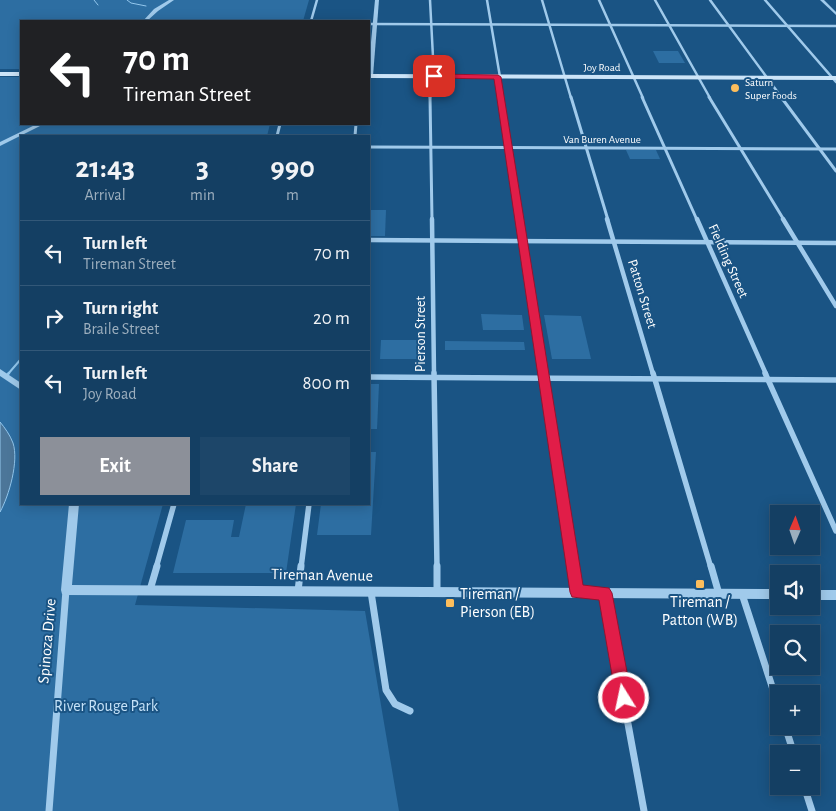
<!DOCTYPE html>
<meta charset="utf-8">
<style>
body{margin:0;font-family:"Alegreya Sans",sans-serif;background:#1d4669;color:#f1f3f6;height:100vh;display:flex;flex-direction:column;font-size:19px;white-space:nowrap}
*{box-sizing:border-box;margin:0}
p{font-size:16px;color:#9dafbe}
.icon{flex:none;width:28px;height:28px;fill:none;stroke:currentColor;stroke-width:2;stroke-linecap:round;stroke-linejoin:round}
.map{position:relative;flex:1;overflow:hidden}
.side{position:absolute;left:20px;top:135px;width:350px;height:370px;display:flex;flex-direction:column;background:#143f63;border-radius:0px;box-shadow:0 2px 12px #0003,0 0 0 1px #335878}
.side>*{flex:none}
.banner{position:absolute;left:20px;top:20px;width:350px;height:105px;border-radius:0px;box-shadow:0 2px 12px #0003,0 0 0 1px #335878;background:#202124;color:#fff;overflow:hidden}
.needle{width:32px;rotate:2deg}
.tools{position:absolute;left:770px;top:505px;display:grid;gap:10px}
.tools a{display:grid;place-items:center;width:50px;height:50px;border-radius:0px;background:#143f63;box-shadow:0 2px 12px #0003,0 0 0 1px #335878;font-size:25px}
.pin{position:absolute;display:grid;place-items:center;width:42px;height:42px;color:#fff;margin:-21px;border-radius:10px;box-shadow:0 2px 8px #0006}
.me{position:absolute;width:55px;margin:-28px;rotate:350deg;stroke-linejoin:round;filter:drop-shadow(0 0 4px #0008)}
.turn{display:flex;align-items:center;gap:18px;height:105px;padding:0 20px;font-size:22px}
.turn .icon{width:65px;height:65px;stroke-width:2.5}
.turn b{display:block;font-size:35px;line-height:42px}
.eta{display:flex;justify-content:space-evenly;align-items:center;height:85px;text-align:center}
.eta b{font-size:30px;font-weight:600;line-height:35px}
.cta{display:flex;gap:10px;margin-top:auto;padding:10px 20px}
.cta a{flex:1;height:58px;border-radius:0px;background:#8c9099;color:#fff;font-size:20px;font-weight:600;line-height:58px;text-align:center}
.cta a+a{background:#1d4669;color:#f1f3f6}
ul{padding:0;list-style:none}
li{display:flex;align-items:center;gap:15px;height:65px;padding:0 20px;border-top:1px solid #335878}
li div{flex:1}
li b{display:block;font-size:19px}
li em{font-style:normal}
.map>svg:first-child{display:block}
.green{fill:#2d6ea2}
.water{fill:#4c7699;stroke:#93c7ed}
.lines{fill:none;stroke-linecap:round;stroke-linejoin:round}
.stream-far2{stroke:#93c7ed;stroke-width:1}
.stream-far1{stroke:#93c7ed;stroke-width:2}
.stream{stroke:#93c7ed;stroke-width:2.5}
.minor-far4{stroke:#a0caeb;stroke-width:2.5}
.minor-far3{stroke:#a0caeb;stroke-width:3}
.minor-far2{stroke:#a0caeb;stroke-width:4.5}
.minor-far1{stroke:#a0caeb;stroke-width:5.5}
.minor{stroke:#a0caeb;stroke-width:7}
.tertiary{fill:#a0caeb;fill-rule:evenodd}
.secondary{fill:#cce4f8;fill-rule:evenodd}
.route{fill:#e11d48;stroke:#92132f}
.poi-dot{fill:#fdbe5c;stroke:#1a5484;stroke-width:2}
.labels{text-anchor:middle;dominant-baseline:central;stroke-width:4;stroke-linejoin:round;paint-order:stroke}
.far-street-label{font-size:11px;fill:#fff;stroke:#1a5484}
.far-poi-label{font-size:11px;fill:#fff;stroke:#1a5484;text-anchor:start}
.street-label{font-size:14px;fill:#fff;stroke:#1a5484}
.near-street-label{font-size:16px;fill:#fff;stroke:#1a5484}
.near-poi-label{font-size:16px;fill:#fff;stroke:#1a5484;text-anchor:start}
.near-park-label{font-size:16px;fill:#c5e2f8;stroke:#1a5484}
</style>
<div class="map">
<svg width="836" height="811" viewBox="0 0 836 811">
<rect width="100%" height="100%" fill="#1a5484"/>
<g class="green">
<polygon points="0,0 309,0 303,21 21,21 21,69 0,69"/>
<polygon points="653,51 678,51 685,63 659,63"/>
<polygon points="0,77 21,77 21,124 270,124 267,136 21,136 21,504 163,504 135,605 365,611 399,811 0,811"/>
<polygon points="626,150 656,150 660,159 630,159"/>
<polygon points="369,210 386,210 385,236 369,236"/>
<polygon points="481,314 522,315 524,330 483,330"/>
<polygon points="544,315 581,316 591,359 552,359"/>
<polygon points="381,340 424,340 424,359 380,359"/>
<polygon points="445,341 524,342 525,350 445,350"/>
<polygon points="369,384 379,384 377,429 369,429"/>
<polygon points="369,452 376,452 371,535 317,535 321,504 369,504"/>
<polygon points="246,504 296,504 286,573 173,573 186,520 234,520 231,537 239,537"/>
</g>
<path class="water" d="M0,422c5,6 10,13 13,21 6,18 -4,53 -13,69z"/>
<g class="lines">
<g class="stream-far2">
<polyline points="94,0 98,5"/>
<polyline points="127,0 131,3 146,6"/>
</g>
<polyline class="stream-far1" points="8,374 21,359"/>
<polyline class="stream" points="6,376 9,373"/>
<g class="minor-far4">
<polyline points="430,0 434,76"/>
<polyline points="487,0 500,77"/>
<polyline points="542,0 571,98"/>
<polyline points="599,0 643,98"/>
<polyline points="655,0 710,98"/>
<polyline points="710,0 782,98"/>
<polyline points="765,0 836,82"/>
<polyline points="311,21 317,0"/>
<polyline points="369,24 836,26"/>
<polyline points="430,76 430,98"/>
<polyline points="497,77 500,98"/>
</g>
<g class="minor-far3">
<polyline points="430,97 432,220"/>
<polyline points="500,97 519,220"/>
<polyline points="571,97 608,220"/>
<polyline points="642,97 697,220"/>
<polyline points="709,97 784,220"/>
<polyline points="781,97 836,171"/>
<polyline points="277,136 280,124"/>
<polyline points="355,136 356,124"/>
<polyline points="369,147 836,149"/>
</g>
<g class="minor-far2">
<polyline points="432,219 434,374"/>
<polyline points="519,219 543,374"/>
<polyline points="607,219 653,374"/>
<polyline points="697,219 766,374"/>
<polyline points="783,219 836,306"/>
<polyline points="369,240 836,243"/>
</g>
<g class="minor-far1">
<polyline points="434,373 437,568"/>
<polyline points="543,373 573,568"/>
<polyline points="653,373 711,568"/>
<polyline points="765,373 836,531"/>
<polyline points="369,377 836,380"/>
<polyline points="156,568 174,504"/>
<polyline points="301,568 309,504"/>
</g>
<g class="minor">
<polyline points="437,566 437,592"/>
<polyline points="573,566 577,592"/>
<polyline points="711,566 719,594"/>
<polyline points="150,590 157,566"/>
<polyline points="298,591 301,566"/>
<polyline points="371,592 386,690 395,704 410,711"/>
<polyline points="604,593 644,811"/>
<polyline points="742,594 779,708"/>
<polyline points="785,726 794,754"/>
<polyline points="804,786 812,811"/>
<polyline points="49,811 66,590"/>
</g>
<g class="tertiary">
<polygon points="169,0 174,0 158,11 147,21 143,21 154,9"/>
<polygon points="375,0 379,0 373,76 370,78 369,77 369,63"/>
<polygon points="820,0 824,0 836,12 836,15"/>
<polygon points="37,124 44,124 0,146 0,142"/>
<polygon points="0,369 21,383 21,390 0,376"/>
<polygon points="69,504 79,504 72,585 779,589 779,599 66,595 62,594 61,590"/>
<rect x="811" y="590" width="25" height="10"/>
</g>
<g class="secondary">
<rect x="0" y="72" width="21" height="4"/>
<polygon points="369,74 836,76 836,80 369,78"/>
</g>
</g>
<polygon class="route" points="434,74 498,75 501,77 583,585 609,588 612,593 632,698 629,704 624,706 618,704 616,698 599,600 572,597 570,592 494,79 431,78 430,76"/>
<g class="poi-dot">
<circle cx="735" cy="88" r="5"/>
<rect x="695" y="579" width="10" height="10" rx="2.5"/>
<rect x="445" y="598" width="10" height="10" rx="2.5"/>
</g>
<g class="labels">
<g class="far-street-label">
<text x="602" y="67">Joy Road</text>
<text x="602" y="139">Van Buren Avenue</text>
</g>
<g class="far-poi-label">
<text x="745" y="82">Saturn<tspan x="745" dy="13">Super Foods</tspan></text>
</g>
<g class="street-label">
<text transform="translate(728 261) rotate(66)">Fielding Street</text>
<text transform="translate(642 294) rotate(73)">Patton Street</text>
<text transform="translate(421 334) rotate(-90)">Pierson Street</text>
</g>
<g class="near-street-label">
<text transform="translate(322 575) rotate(1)">Tireman Avenue</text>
<text transform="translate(47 641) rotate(-85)">Spinoza Drive</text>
</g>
<g class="near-poi-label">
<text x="460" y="594">Tireman /<tspan x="460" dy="18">Pierson (EB)</tspan></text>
<text x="700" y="602" text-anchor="middle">Tireman /<tspan x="700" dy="18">Patton (WB)</tspan></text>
</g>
<g class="near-park-label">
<text x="106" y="706">River Rouge Park</text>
</g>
</g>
</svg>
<div class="tools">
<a><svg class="needle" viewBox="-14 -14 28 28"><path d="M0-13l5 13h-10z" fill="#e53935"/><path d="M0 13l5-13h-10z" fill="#9dafbe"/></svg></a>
<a><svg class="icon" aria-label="sound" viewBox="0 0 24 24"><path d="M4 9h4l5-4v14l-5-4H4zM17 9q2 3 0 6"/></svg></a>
<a><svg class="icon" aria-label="search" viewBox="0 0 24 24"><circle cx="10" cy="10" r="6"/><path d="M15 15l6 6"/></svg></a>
<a>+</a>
<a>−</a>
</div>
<div class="pin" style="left:434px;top:76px;background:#d93025"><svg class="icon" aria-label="arrive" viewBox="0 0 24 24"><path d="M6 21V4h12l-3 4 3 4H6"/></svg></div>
<svg class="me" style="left:624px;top:698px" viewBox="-20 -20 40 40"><circle r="17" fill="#e11d48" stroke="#fff" stroke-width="3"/><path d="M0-11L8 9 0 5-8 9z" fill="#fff"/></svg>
<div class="banner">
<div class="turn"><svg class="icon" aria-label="left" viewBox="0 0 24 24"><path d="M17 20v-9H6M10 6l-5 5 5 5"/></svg><div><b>70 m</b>Tireman Street</div></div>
</div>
<section class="side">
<div class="eta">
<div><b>21:43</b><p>Arrival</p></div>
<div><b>3</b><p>min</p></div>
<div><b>990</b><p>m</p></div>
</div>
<ul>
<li><svg class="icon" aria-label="left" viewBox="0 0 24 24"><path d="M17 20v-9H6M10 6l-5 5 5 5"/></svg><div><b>Turn left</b><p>Tireman Street</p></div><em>70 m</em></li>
<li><svg class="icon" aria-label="right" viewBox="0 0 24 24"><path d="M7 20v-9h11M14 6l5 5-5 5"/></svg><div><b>Turn right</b><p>Braile Street</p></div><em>20 m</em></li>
<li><svg class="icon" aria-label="left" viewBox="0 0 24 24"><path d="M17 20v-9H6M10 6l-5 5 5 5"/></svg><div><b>Turn left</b><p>Joy Road</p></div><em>800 m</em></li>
</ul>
<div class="cta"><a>Exit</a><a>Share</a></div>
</section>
</div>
